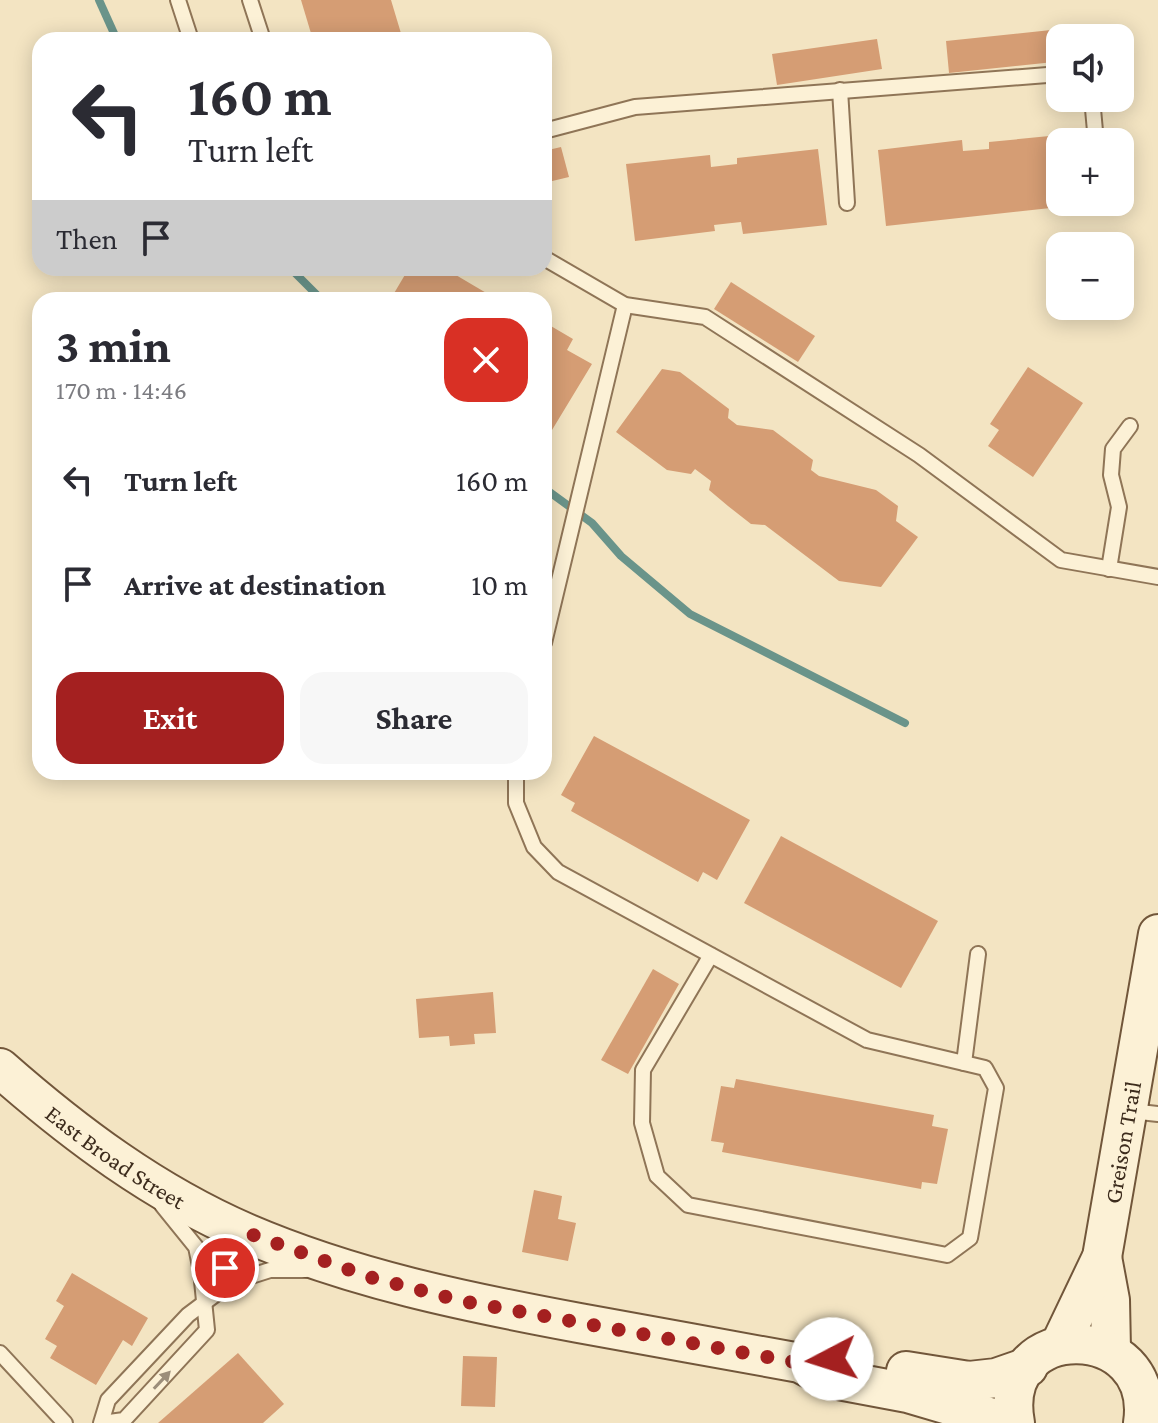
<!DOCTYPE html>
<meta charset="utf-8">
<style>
body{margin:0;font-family:"Crimson Pro",serif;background:#f7f7f7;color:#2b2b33;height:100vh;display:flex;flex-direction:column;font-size:30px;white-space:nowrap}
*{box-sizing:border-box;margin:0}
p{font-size:26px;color:#7c7c81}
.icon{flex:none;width:44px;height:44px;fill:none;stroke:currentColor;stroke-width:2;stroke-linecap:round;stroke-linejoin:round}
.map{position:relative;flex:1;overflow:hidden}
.panel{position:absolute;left:32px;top:292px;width:520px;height:488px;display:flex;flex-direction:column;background:#fff;border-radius:24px;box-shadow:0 4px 20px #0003}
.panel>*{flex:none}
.top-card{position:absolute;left:32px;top:32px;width:520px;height:244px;border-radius:24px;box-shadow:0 4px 20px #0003;background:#fff;color:#2b2b33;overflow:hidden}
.controls{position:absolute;left:1046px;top:24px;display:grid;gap:16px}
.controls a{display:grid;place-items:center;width:88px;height:88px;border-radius:16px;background:#fff;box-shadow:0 4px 20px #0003;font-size:40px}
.pin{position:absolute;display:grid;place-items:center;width:68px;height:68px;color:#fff;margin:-34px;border:4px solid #fff;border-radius:50%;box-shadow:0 2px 8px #0007}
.me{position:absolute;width:88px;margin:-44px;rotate:265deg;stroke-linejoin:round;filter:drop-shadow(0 0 6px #0008)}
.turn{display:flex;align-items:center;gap:28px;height:168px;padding:0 24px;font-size:36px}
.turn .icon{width:104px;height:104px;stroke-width:2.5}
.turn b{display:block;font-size:56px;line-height:68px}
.then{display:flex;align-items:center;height:76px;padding:0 24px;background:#0003;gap:16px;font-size:30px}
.round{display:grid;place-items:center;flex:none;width:84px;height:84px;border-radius:24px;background:#f7f7f7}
.summary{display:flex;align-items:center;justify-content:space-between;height:136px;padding:0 24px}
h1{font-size:48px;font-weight:700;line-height:60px}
.primary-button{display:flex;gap:16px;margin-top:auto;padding:16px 24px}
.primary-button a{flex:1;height:92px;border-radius:24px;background:#a42020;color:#fff;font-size:32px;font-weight:700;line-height:92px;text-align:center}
.primary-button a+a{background:#f7f7f7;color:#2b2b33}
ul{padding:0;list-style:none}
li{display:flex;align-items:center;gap:24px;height:104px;padding:0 24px}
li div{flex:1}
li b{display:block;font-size:30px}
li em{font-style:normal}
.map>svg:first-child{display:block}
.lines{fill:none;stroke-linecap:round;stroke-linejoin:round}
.stream{stroke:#6a948a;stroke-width:8}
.building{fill:#d59d74}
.lane-casing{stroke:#8f7557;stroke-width:18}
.secondary-casing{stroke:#71563a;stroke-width:42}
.lane{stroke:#fcf1d6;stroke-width:14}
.secondary{stroke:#fcf1d6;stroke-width:38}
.oneway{fill:#9c8e7a}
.route{stroke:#a42020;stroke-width:14;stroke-dasharray:0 25.2}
.labels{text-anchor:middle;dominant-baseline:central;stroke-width:8;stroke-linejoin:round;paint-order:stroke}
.street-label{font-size:24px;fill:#3d2c1d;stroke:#f9eed2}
</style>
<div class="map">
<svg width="1158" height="1423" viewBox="0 0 1158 1423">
<rect width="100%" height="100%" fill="#f3e4c2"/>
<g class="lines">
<g class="stream">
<polyline points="99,0 117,40"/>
<polyline points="290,268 322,300"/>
<polyline points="544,488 592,523 621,556 690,614 905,723"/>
</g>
</g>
<g class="building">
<polygon points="301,0 391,0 403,40 313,40"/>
<polygon points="1051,30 1054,62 949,73 946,41"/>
<polygon points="877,39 882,69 777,85 772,54"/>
<polygon points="1070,134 1071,142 1060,142 1060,202 1077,202 1078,205 886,226 878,150 962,140 963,151 989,149 989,142"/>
<polygon points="561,147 569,177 544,183 544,151"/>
<polygon points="818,149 827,225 743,234 741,222 714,225 715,231 635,241 626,164 710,155 711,167 737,164 737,158"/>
<polygon points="409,268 444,268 488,294 484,300 390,300"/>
<polygon points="731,282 815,336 798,362 714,309"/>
<polygon points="544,322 573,339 567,350 592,364 552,430 544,425"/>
<polygon points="1028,367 1083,403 1033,477 988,446 999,430 990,424"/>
<polygon points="662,369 680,372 729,409 728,418 737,425 773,430 813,460 811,470 819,476 876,490 898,506 896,521 918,537 881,587 839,581 765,525 751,524 728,506 709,490 711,481 695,469 691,474 667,470 616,432"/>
<polygon points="594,736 750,820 717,880 703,872 698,882 571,811 575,803 561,795"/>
<polygon points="781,836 938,921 901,988 744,903"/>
<polygon points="653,969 679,984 628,1074 601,1060"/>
<polygon points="493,992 496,1033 474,1034 475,1044 450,1046 449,1036 419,1038 416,999"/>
<polygon points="736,1079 934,1115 932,1126 948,1129 937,1184 922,1182 921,1189 722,1152 724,1143 711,1141 721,1086 734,1088"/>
<polygon points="534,1190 562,1196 558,1219 576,1223 568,1261 522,1252"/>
<polygon points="72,1273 148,1318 132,1346 123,1340 96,1385 50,1358 57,1346 45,1339 64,1306 56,1301"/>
<polygon points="238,1353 284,1404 263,1423 158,1423"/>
<polygon points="463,1356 497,1357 495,1407 461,1406"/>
</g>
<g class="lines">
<defs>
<g id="lane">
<polyline points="178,0 191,40"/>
<polyline points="250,0 263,40"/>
<polyline points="840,90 847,203"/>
<polyline points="1092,98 1096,142"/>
<polyline points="544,131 635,107 1060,74"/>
<polyline points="544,258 625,305 705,317 919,455 1061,560 1158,577"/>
<polyline points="1109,569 1119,507 1111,475 1113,449 1130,426"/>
<polyline points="544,643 625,305"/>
<polyline points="516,772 516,803 534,847 558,872 867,1040 985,1068 996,1088 970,1238 947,1255 688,1205 657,1176 642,1123 643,1070 711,955"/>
<polyline points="964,1063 978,954"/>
<polyline points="1131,1111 1158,1114"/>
<polyline points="210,1295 244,1233"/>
<polyline points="0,1353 65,1423"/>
<polyline points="101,1423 108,1400 188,1315 232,1282 270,1270 306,1270"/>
<polyline points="102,1423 124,1420 207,1330 201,1271 196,1247 162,1205"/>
</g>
<g id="secondary">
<path id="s1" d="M0,1068c75,66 154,125 246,165 107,46 220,69 333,90 74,13 147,27 221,40l28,15 80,15 81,24 9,6"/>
<polyline points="1102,1257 1110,1300 1111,1350"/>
<path id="s2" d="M1060,1345l42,-88 56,-323"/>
<polyline points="906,1371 969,1381 996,1378 1028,1367"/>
<path d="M1015,1423c-20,-107 143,-103 128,0"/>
</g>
</defs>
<use href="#lane" class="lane-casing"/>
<use href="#secondary" class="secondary-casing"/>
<use href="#lane" class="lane"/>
<use href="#secondary" class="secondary"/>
</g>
<defs><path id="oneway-solid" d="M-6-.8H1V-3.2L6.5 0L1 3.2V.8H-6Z" transform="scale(2)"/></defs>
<use class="oneway" href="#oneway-solid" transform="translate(162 1380) rotate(-47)"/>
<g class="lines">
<polyline class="route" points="225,1268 245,1232 369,1277 462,1301 800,1363 832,1359"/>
</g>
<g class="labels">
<g class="street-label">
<text stroke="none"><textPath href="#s2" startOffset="214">Greison Trail</textPath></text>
<text stroke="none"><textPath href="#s1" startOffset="146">East Broad Street</textPath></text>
</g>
</g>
</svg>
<div class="controls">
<a><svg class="icon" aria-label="sound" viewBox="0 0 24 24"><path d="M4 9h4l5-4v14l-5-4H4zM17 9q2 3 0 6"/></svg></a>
<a>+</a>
<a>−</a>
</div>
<div class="pin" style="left:225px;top:1268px;background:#d93025"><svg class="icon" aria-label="arrive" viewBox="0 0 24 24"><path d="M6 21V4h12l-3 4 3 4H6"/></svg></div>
<svg class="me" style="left:832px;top:1359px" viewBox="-20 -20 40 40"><circle r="19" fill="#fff"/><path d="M0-13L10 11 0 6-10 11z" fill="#a42020"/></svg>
<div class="top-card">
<div class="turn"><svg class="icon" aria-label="left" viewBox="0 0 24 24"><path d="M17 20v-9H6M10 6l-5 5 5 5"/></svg><div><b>160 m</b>Turn left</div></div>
<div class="then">Then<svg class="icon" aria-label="arrive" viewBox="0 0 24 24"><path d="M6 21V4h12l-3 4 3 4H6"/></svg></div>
</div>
<section class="panel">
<div class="summary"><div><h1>3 min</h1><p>170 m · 14:46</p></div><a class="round" style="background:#d93025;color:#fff"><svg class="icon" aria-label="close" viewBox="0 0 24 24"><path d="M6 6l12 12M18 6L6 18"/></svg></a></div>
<ul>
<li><svg class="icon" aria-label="left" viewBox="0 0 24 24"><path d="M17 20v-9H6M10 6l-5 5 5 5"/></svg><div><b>Turn left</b></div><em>160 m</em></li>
<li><svg class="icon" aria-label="arrive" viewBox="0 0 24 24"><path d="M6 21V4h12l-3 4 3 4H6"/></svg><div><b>Arrive at destination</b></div><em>10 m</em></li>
</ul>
<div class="primary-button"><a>Exit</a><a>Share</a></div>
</section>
</div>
